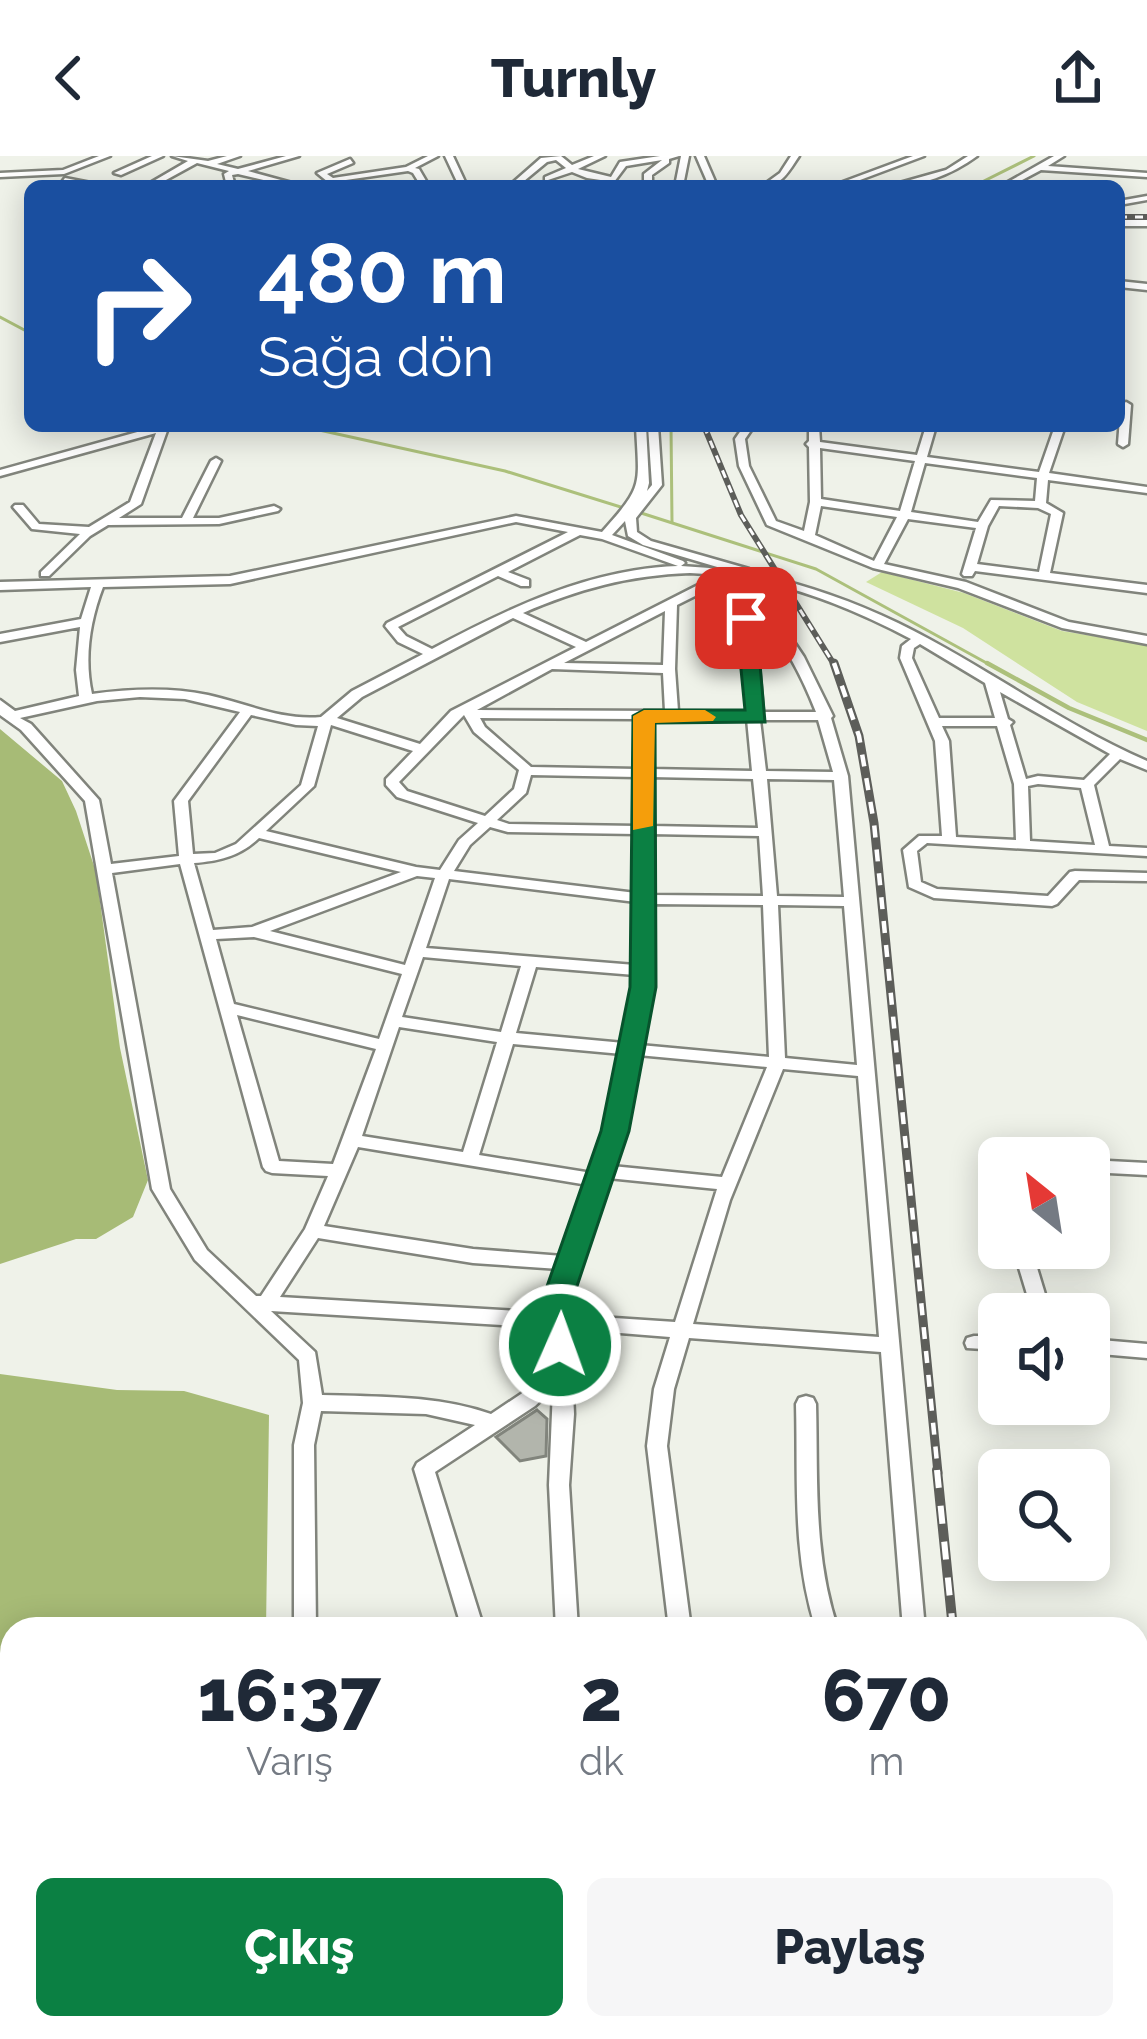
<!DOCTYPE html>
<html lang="tr">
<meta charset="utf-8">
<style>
body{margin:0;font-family:Raleway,sans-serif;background:#f6f6f7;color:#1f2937;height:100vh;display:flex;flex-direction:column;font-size:45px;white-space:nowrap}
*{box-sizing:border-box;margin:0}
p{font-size:39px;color:#747a83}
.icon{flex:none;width:66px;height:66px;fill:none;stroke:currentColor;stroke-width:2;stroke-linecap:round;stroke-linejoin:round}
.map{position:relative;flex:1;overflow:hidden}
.details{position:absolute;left:0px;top:1461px;width:1149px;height:423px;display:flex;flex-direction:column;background:#fff;border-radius:36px 36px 0 0;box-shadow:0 6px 30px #0003}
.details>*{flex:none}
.hud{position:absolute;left:24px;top:24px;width:1101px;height:252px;border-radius:18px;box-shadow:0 6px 30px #0003;background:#1a4fa0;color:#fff;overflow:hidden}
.needle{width:78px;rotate:330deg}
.fabs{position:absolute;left:978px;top:981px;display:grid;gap:24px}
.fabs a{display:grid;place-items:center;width:132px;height:132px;border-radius:18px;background:#fff;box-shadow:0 6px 30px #0003;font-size:60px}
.pin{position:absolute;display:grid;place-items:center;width:102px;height:102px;color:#fff;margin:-51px;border-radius:24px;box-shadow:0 6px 18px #0006}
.me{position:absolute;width:132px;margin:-66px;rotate:2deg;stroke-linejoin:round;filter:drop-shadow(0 0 9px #0008)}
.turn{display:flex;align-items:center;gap:42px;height:252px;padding:0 36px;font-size:54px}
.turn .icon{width:156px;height:156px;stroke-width:2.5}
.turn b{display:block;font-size:84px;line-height:102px}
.eta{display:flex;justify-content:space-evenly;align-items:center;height:204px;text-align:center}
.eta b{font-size:72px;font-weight:800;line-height:84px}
.button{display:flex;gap:24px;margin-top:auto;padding:24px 36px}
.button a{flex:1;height:138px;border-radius:18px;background:#0b8043;color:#fff;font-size:48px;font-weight:800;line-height:138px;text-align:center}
.button a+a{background:#f6f6f7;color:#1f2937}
header{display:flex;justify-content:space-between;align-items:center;height:156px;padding:0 36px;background:#fff;font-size:54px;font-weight:800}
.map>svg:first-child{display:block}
.green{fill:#cfe29f}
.forest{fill:#a7bb76}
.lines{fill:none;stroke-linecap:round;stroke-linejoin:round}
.stream-far1{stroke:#acc07b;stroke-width:3}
.stream{stroke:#acc07b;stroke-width:4.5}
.building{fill:#b2b5ac;stroke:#81847c;stroke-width:3}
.minor-casing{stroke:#81847c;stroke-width:5}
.minor{fill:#fff;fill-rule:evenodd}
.rail-far2-casing{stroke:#5d5e5a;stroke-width:6}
.rail-far1-casing{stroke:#5d5e5a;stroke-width:9}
.rail-casing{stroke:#5d5e5a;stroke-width:10}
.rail-far2{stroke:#fff;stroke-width:3;stroke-dasharray:8;stroke-linecap:butt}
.rail-far1{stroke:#fff;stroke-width:4.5;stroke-dasharray:12;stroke-linecap:butt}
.rail{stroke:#fff;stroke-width:6;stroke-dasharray:18;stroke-linecap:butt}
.route{fill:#0b8043;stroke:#07532c;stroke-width:3}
.slow{fill:#f59e0b}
</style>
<header><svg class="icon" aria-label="back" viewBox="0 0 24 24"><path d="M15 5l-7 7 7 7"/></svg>Turnly<svg class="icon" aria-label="share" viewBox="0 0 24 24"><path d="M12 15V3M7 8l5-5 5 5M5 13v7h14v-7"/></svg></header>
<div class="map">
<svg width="1147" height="1883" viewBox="0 0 1147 1883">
<rect width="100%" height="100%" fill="#eff2e9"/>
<polygon class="green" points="882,416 964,437 1062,475 1147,489 1147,575 1077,546 963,472 866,426"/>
<g class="forest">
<polygon points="0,573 62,625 76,655 96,716 120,892 148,1024 133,1061 96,1083 76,1083 0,1108"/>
<polygon points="0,1218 117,1234 184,1235 269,1259 266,1473 12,1473 12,1872 0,1868"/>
<polygon points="12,1872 356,1872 358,1883 20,1883"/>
</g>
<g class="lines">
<g class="stream-far1">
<polyline points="974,30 1034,0"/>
<polyline points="0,161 30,177"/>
<polyline points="301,270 505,315 627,353"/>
<polyline points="671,270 672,366"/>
<polyline points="638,356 816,413 992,510"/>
</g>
<polyline class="stream" points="987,507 1069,552 1147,584"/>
</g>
<polygon class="building" points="537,1254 547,1263 546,1300 520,1305 496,1281"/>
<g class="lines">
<defs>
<g id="minor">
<polygon points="99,0 110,0 64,18 0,21 0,17 63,14"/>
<polygon points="152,0 163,0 121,19 114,17"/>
<polygon points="172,0 208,5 227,0 240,0 217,8 238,13 286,0 299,0 248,15 303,30 289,30 238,18 232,19 235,30 227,30 224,18 229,15 197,7 155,30 145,30 188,5"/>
<polygon points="428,0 438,0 415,12 419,13 429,30 421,30 413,17 408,15 339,25 333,30 324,30 328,26 317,17 350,3 353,7 327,18 333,22 406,11"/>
<polygon points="445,0 453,0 467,30 459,30"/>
<polygon points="561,0 572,9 594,0 605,0 578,13 611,21 620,6 660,0 679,0 669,3 669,7 652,19 652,30 644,30 644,18 662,4 626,10 614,26 587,22 572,16 545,25 545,21 566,12 556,4 547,6 518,30 509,30 541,2"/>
<polygon points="681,0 689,0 683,30 675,30"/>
<polygon points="696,0 704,0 717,30 709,30"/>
<path d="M791,0h8c-10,15 -17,30 -37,30l18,-13z"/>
<polygon points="913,0 924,0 844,30 832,30"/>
<path d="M968,0h9c-26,19 -55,30 -88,30l57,-16z"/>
<polygon points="1054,0 1064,0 1048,10 1147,17 1147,21 1041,14 1011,30 1001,30"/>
<polygon points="65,22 96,28 89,30 62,26"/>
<polygon points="1147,40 1147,44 1119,49 1119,45"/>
<rect x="1119" y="64" width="28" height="6"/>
<polygon points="1119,125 1147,128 1147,134 1119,131"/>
<polygon points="1126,246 1131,249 1128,288 1123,291 1118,288 1121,249"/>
<polygon points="159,270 168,272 141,348 119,362 182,362 211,305 216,302 221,305 193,362 219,362 274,350 280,353 278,355 219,368 108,369 90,380 49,420 41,420 41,416 80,378 32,373 13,351 15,349 23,349 39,368 89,371 130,346 156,277 0,320 0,314"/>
<path d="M636,270h10l3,57 -2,8 5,-6 -4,-59h10l4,59 -26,33 1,14 14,9 98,28 1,4c51,10 100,27 148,50 85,41 161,100 249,138v9l-27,-11 -26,26 15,61 38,2v8l-220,-13 -10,8 4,31 16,7 111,7 22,-24 5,-1 72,2v8l-68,-1 -22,24 -5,2 -118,-8 -25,-11 -6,-37 16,-14h23l-7,-95 -35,-83 2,-12 9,-7c-57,-30 -121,-57 -187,-63l20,13h6l2,7 36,37 16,24 29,59 -2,2 17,58 77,853h-22l-22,-277 -192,-14 -15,51 -7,57 24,183h-22l-22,-183 7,-57 16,-52 -100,-8 4,85 -5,71 9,144h-22l-7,-144 4,-96 -18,17 -100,66 49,157h-22l-48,-160 3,-6 58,-38 -49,-11 -105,-3 -7,34 2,184h-22v-184l9,-42 -4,-43 -104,-100 -43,-71 -67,-388 -64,-71 -21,-15v-15l15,11 64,-15 -3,-26 4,-43 -80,15v-8l81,-15 10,-32 -91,3v-8l230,-6 286,-60 86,16c42,-47 37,-45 34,-106zM625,365l3,15 15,9 81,24 -43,-3 4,-3 -2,-2 -71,-26zM516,366l52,10 -181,91 -2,3 13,16 25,12 -71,37 -31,26c-39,4 -76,-14 -113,-22 -38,-8 -78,-6 -116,-1 -8,-36 -2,-73 11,-107l127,-3zM580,379l22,4 76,27c-89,3 -169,42 -246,83l-26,-13 -8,-9 100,-51 23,10h8v-6l-21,-8zM690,417l16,1 -2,8 -118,60 -63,-29c55,-24 107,-38 167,-40zM716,425l25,17 9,114 -72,-1 -3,-42 2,-64 36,-18zM754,453c29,30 47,65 62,103h-53zM665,455l-2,54 -99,-2zM513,462l63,29 -125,64 -31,33 -83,-26 25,-21zM920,488l65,39 10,35h-56l-27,-60 2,-10zM552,513l111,4 2,38 -188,-1zM1000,536l110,62 -26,26 -46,-4 -12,3 -16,-54 3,-3 -5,-3zM140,541l45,2 55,13 -66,89 5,55 -68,8 -12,-64 -68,-76 -11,-6 77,-17zM251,559l45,10 22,1 -17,59 -65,59 -21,9 -22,1 -5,-53zM464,559l10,17 45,38 -5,19 -29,27 -78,-25 -8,-9zM480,562l157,1v50l-106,-2 -46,-40zM651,563h96l5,52 -101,-2zM760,564h58l15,52 -67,-1zM331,569l82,26 -27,28v6l11,12 81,26 -19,17 -19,30 -24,-3 -150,-36 48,-45zM942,570h55l17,58 2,56 -60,-3 -7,-96zM531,619l106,2v49l-128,-2 -12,-4 29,-27zM651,621l102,2 5,49 -107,-2zM767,623l67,1 10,117 -67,-1zM1038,628l43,4 14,57 -65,-4 -2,-55zM490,671l18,5 129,2 -1,59 -182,-22 16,-26zM651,678l108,2 4,60 -112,-1zM259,682l142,34 -149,55 -39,3 -19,-67c26,-2 46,-7 65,-25zM180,708l83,303 3,4 6,2 56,3 -23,53 -44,67h-5l-49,-46 -37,-61 -58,-316zM417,720l18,2 -30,87 -135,-34zM449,723l187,23 -1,63 -209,-17zM651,748l112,1 6,152 -129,-12 11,-58zM778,749l66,1 13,159 -72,-7zM254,781l148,37 -23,65 -145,-35 -18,-65zM423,801l98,9 -20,66 -99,-15zM536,811l99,8 -11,68 -108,-10zM237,859l139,34 -43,115 -54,-3zM399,871l98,15 -34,110 -101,-16zM513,888l109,10 -15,77 -15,42 -113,-18zM638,899l129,12 -45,110 -110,-11 11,-35zM783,913l75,7 21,261 -186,-13 37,-124zM358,991l230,38 -25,71 -90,-7 -149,-23zM608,1022l109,11 -42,133 -106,-7 -1,-20 37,-109 5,-5zM318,1082l155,25 86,6 -9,26 1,18 -271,-16zM271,1155l280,17 2,40 -32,26 -30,20c-55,-19 -111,-17 -169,-19l-7,-43z"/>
<path d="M744,270h10l-9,13 4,27 27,55 28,10 6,-29 -1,-55 -3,-3 3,-3v-15h10l1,16 97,13 9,-29h10l-9,31 112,15 16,-46h10l-16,47 98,14v6l-99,-13 -2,23 17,10 -13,60 97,12v8l-172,-22 -3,5h-8l-2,-2 14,-46 -68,-9 -24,45 82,18 103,40 78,14v8l-85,-16 -104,-40 -85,-20 -106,-43 -28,-59 -4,-27zM820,292l95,13 -15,50 -79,-12zM925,307l112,15 -2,23 -44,-1 -13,22 -67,-10zM821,350l76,11 -23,44 -59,-26zM999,350l39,2 13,6 -12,58 -62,-8 11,-38z"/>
<polygon points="1089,1004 1147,1007 1147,1019 1089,1016"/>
<polygon points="1013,1092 1031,1092 1051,1158 1033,1158"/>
<polygon points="974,1180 999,1180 999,1194 967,1192 965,1187 967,1182"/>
<polygon points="1089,1183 1147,1188 1147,1202 1089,1197"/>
<path d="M806,1240l7,2 3,6c2,76 -3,152 22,225h-22c-24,-74 -18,-149 -20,-225l3,-6z"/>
<polygon points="361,1872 387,1872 388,1883 362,1883"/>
<polygon points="600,1872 626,1872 627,1883 601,1883"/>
<polygon points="706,1872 732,1872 734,1883 708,1883"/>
<polygon points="860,1872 888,1872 893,1883 866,1883"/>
<polygon points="941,1872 967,1872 968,1883 942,1883"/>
</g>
</defs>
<use href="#minor" class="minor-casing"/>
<use href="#minor" class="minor"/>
<defs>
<g id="rail-far2">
<polyline points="1119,61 1147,61"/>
<polyline points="704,270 741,359 835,510"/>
</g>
<polyline id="rail-far1" points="834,507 859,580 874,667 938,1317"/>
<g id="rail">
<polyline points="937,1314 953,1473"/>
<polyline points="994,1872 995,1883"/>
</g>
</defs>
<use href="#rail-far2" class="rail-far2-casing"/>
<use href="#rail-far1" class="rail-far1-casing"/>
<use href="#rail" class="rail-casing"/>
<use href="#rail-far2" class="rail-far2"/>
<use href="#rail-far1" class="rail-far1"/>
<use href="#rail" class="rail"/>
</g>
<polygon class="route" points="746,456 756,462 765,566 655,567 656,831 629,975 574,1139 576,1189 560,1201 545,1189 544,1139 601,975 630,831 633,560 644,554 745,554 736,462"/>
<polygon class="slow" points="705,554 716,561 713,565 655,567 653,670 633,674 633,560 644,554"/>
</svg>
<div class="fabs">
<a><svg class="needle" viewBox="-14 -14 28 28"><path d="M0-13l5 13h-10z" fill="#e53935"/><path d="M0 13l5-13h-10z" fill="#747a83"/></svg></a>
<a><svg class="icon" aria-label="sound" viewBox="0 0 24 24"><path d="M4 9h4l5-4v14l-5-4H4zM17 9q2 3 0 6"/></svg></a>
<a><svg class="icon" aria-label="search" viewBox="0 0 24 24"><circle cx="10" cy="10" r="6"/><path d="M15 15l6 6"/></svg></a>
</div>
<div class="pin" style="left:746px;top:462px;background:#d93025"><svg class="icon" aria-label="arrive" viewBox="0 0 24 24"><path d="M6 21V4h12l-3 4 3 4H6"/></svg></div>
<svg class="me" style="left:560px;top:1189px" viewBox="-20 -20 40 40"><circle r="17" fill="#0b8043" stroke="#fff" stroke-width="3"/><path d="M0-11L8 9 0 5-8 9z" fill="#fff"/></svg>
<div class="hud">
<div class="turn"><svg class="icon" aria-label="right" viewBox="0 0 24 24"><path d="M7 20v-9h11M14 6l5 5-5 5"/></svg><div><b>480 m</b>Sağa dön</div></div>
</div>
<section class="details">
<div class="eta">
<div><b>16:37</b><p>Varış</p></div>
<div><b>2</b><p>dk</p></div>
<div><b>670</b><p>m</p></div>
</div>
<div class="button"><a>Çıkış</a><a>Paylaş</a></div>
</section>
</div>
